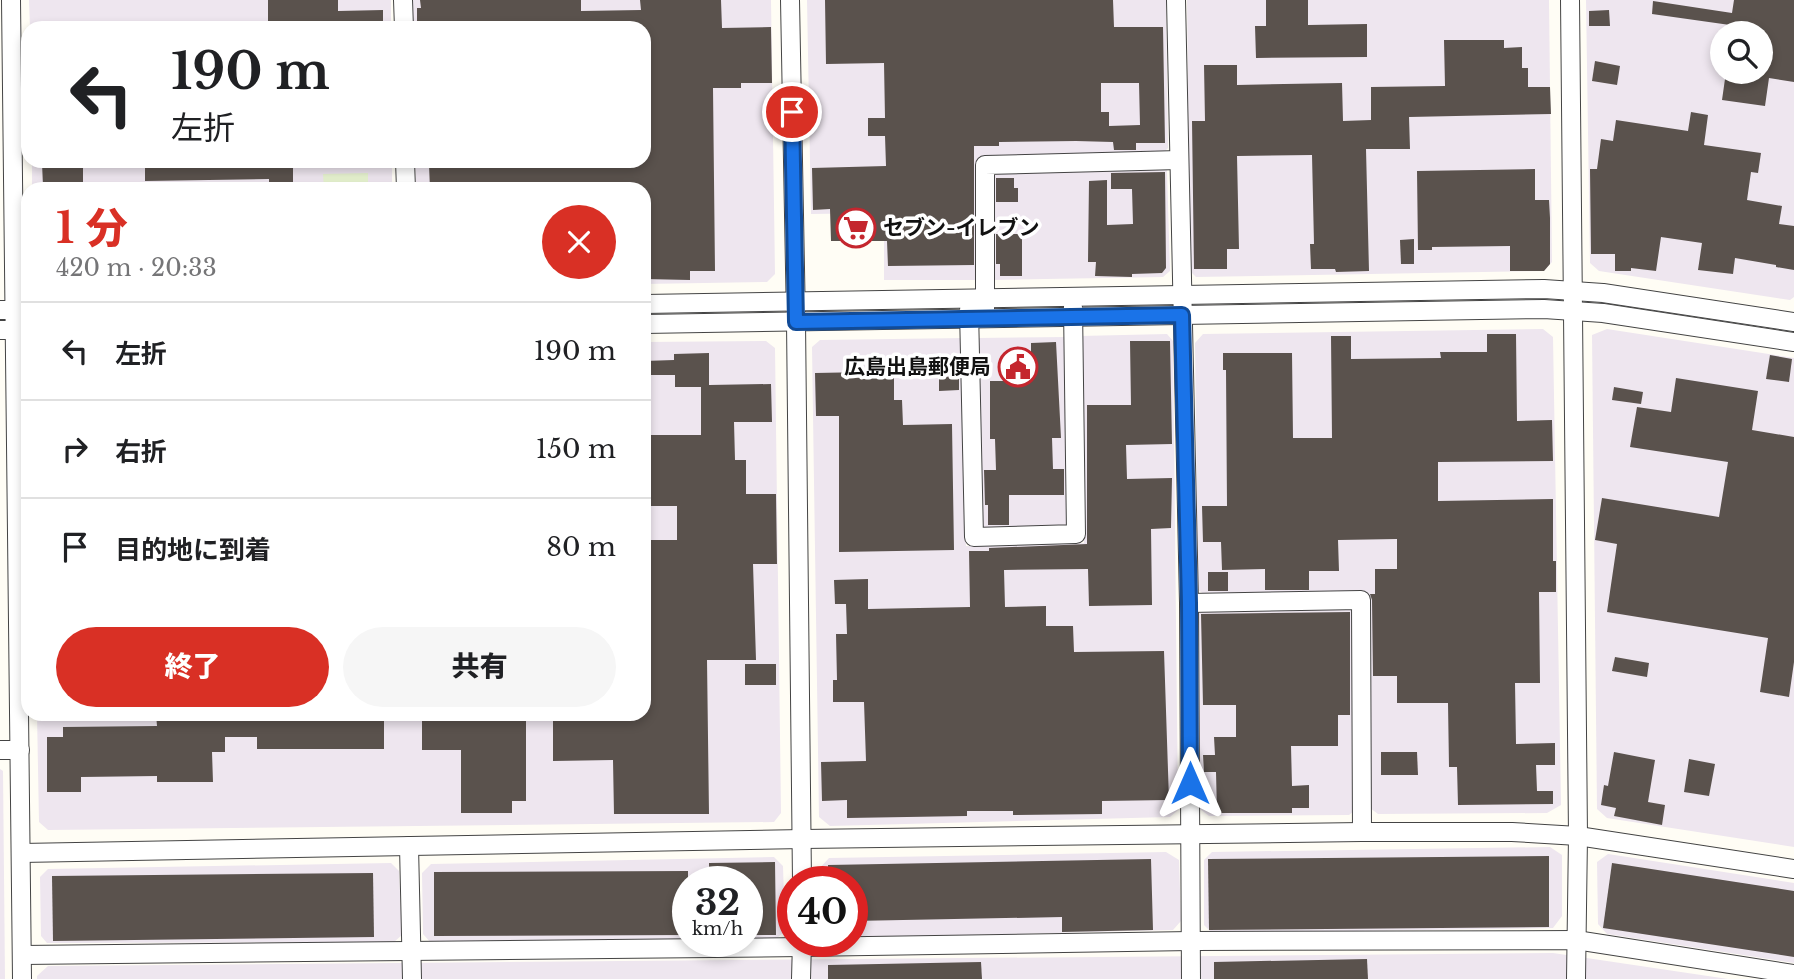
<!DOCTYPE html>
<html lang="ja">
<meta charset="utf-8">
<style>
body{margin:0;font-family:"Libre Baskerville","Noto Sans JP",serif;background:#f6f6f6;color:#202124;height:100vh;display:flex;flex-direction:column;font-size:26px;white-space:nowrap}
*{box-sizing:border-box;margin:0}
p{font-size:23px;color:#757577}
.icon{flex:none;width:38px;height:38px;fill:none;stroke:currentColor;stroke-width:2;stroke-linecap:round;stroke-linejoin:round}
.map{position:relative;flex:1;overflow:hidden}
.details{position:absolute;left:21px;top:182px;width:630px;height:539px;display:flex;flex-direction:column;background:#fff;border-radius:21px;box-shadow:0 4px 10px #0003}
.details>*{flex:none}
.top-card{position:absolute;left:21px;top:21px;width:630px;height:147px;border-radius:21px;box-shadow:0 4px 10px #0003;background:#fff;color:#202124;overflow:hidden}
.buttons{position:absolute;left:1710px;top:21px;display:grid;gap:14px}
.buttons a{display:grid;place-items:center;width:63px;height:63px;border-radius:50%;background:#fff;box-shadow:0 4px 10px #0003;font-size:35px}
.speed{position:absolute;left:672px;top:866px;display:flex;gap:14px;font-size:35px;font-weight:700;text-align:center}
.speed>*{display:grid;place-content:center;width:91px;height:91px;border-radius:50%;background:#fff;box-shadow:0 4px 10px #0003;line-height:1}
.speed small{font-size:18px;font-weight:400}
.speed .limit{border:10px solid #d22;background:#fff;color:#111}
.pin{position:absolute;display:grid;place-items:center;width:60px;height:60px;color:#fff;margin:-30px;border:4px solid #fff;border-radius:50%;box-shadow:0 2px 7px #0007}
.me{position:absolute;width:77px;margin:-38px;rotate:0deg;stroke-linejoin:round;filter:drop-shadow(0 0 5px #0008)}
.turn{display:flex;align-items:center;gap:24px;height:147px;padding:0 35px;font-size:32px}
.turn .icon{width:91px;height:91px;stroke-width:2.5}
.turn b{display:block;font-size:49px;line-height:60px}
.round{display:grid;place-items:center;flex:none;width:74px;height:74px;border-radius:37px;background:#f6f6f6}
.headline{display:flex;align-items:center;justify-content:space-between;height:119px;padding:0 35px}
h1{font-size:42px;font-weight:800;line-height:52px;color:#d93025}
.button{display:flex;gap:14px;margin-top:auto;padding:14px 35px}
.button a{flex:1;height:80px;border-radius:42px;background:#d93025;color:#fff;font-size:28px;font-weight:800;line-height:80px;text-align:center}
.button a+a{background:#f6f6f6;color:#202124}
ul{padding:0;list-style:none}
li{display:flex;align-items:center;gap:21px;height:98px;padding:0 35px;border-top:2px solid #e0e0e0}
li div{flex:1}
li b{display:block;font-size:26px}
li em{font-style:normal}
.map>svg:first-child{display:block}
.industrial{fill:#eee6ef;fill-rule:evenodd}
.pitch{fill:#e6f2cf}
.building{fill:#5a524d;fill-rule:evenodd}
.lines{fill:none;stroke-linecap:round;stroke-linejoin:round}
.minor-casing{stroke:#444;stroke-width:20}
.minor{stroke:#fff;stroke-width:18}
.route-casing{stroke:#114b97;stroke-width:18}
.route{stroke:#1a73e8;stroke-width:12}
.labels{text-anchor:middle;dominant-baseline:central;stroke-width:7;stroke-linejoin:round;paint-order:stroke}
.poi-label{font-size:21px;font-weight:bold;fill:#111;stroke:#fff;text-anchor:start}
</style>
<div class="map">
<svg width="1794" height="979" viewBox="0 0 1794 979">
<rect width="100%" height="100%" fill="#fffdf5"/>
<g class="industrial">
<polygon points="29,0 391,0 391,28 30,28"/>
<polygon points="413,0 771,0 775,274 767,282 644,284 644,189 416,189 415,161 644,161 644,28 413,28"/>
<polygon points="807,0 1166,0 1168,148 1162,154 978,158 978,280 884,280 884,213 811,214"/>
<polygon points="1187,0 1549,0 1552,262 1544,271 1196,277 1190,271"/>
<path d="M1586,0h208v297l-4,3 -191,-29 -9,-8zM1722,33h38v39h-38z"/>
<rect x="32" y="161" width="360" height="28"/>
<polygon points="1163,167 1167,170 1170,271 1163,277 991,280 992,180 998,171"/>
<polygon points="1543,329 1553,337 1561,805 1547,813 1378,814 1370,808 1367,595 1208,597 1198,590 1195,343 1203,334"/>
<polygon points="1607,329 1794,358 1794,847 1607,818 1597,809 1592,335"/>
<polygon points="1167,334 1173,341 1178,810 1170,817 830,826 819,817 812,347 820,340 964,338 966,546 1084,543 1080,336"/>
<polygon points="1067,337 1070,524 1064,530 986,532 979,526 977,338"/>
<polygon points="766,341 775,348 781,813 774,822 48,830 39,822 37,714 644,714 644,342"/>
<polygon points="1349,606 1354,613 1358,808 1349,815 1209,816 1200,809 1197,616 1204,609"/>
<polygon points="0,769 3,771 5,979 0,979"/>
<polygon points="1550,847 1562,855 1562,916 1553,928 1212,933 1204,925 1204,860 1212,852"/>
<polygon points="1166,852 1179,860 1181,921 1173,930 852,938 852,882 818,882 818,870 829,858"/>
<polygon points="1608,854 1794,883 1794,963 1607,934 1598,924 1597,862"/>
<polygon points="774,857 783,866 785,931 776,939 747,939 747,882 688,882 688,940 431,943 423,934 422,873 431,864"/>
<polygon points="391,863 399,871 402,935 394,942 47,943 41,936 40,877 48,869"/>
<polygon points="1553,953 1728,979 37,979 37,976 48,966"/>
</g>
<polygon class="pitch" points="368,173 368,189 324,189 323,174"/>
<g class="building">
<polygon points="268,0 338,0 338,11 383,10 383,28 268,28"/>
<polygon points="420,0 581,0 581,11 641,10 640,0 721,0 722,28 771,27 772,83 741,83 741,88 713,88 715,271 690,271 690,280 644,279 644,189 430,189 429,165 480,164 479,161 644,161 644,28 417,28 417,8 421,8"/>
<path d="M825,0h288l1,27h49l2,116h-29v7h-22l-1,-8 -37,-1 -77,1v4h-25v119l-86,1 -1,-25h-56l-1,-32 -17,1 -1,-42 74,-2 -1,-30h-17v-18h17l-1,-55 -58,1zM1101,83h38l1,42 -31,1v-14h-8z"/>
<polygon points="1266,0 1308,0 1308,25 1367,24 1367,57 1256,58 1255,26 1266,26"/>
<polygon points="1734,0 1794,0 1794,82 1769,78 1765,106 1722,100 1726,72 1760,72 1760,33 1729,33 1730,25 1652,14 1653,1 1732,13"/>
<polygon points="1609,10 1610,26 1589,26 1589,11"/>
<polygon points="1444,40 1504,40 1504,48 1522,47 1522,68 1528,68 1528,87 1550,87 1551,114 1409,117 1410,149 1366,149 1369,271 1336,272 1335,269 1311,269 1310,244 1314,244 1312,155 1237,156 1239,249 1227,249 1227,269 1194,269 1192,121 1205,121 1204,65 1237,65 1237,85 1342,83 1343,121 1371,120 1371,87 1445,86"/>
<polygon points="1595,61 1620,66 1617,85 1592,81"/>
<polygon points="1691,112 1708,115 1704,145 1761,153 1758,173 1751,172 1747,200 1782,206 1779,224 1794,226 1794,270 1776,267 1776,265 1735,258 1733,274 1698,270 1702,243 1661,237 1656,271 1631,268 1631,271 1615,271 1615,254 1591,254 1590,169 1597,169 1601,139 1613,141 1616,120 1688,131"/>
<polygon points="145,161 259,161 259,165 293,164 293,189 269,189 269,179 145,181"/>
<polygon points="42,163 65,163 66,168 83,167 83,189 43,186"/>
<polygon points="1535,169 1535,200 1549,200 1550,218 1550,264 1544,271 1510,271 1510,246 1432,247 1432,250 1418,250 1417,171"/>
<polygon points="1165,172 1166,268 1162,273 1132,274 1132,277 1095,276 1096,262 1088,262 1089,181 1107,180 1107,225 1133,224 1132,189 1111,189 1111,173"/>
<polygon points="996,178 1014,178 1014,188 1018,188 1018,202 996,202"/>
<polygon points="996,234 1022,234 1022,276 1000,276 1000,264 996,264"/>
<polygon points="1414,239 1414,264 1401,264 1400,240"/>
<polygon points="1487,334 1516,334 1517,421 1552,420 1553,461 1438,462 1438,501 1553,499 1553,561 1556,561 1556,592 1539,592 1540,683 1515,683 1516,744 1555,743 1555,765 1536,765 1537,791 1553,791 1553,804 1458,805 1457,767 1449,767 1448,703 1397,703 1397,676 1373,676 1372,600 1370,594 1375,594 1375,569 1397,569 1397,539 1338,540 1339,571 1309,571 1309,590 1265,590 1265,569 1222,570 1221,542 1203,542 1202,506 1227,506 1226,370 1223,370 1223,353 1292,353 1293,438 1332,438 1331,336 1351,336 1351,359 1441,358 1440,352 1487,352"/>
<polygon points="1130,341 1170,341 1172,444 1126,445 1127,479 1172,478 1171,528 1151,529 1152,605 1089,606 1088,569 1004,570 1005,607 1046,606 1046,626 1073,626 1074,652 1164,651 1169,800 1102,801 1102,814 1013,815 1013,811 967,811 967,816 847,818 847,800 822,801 821,762 866,761 864,702 833,702 833,680 837,680 836,634 847,634 846,604 835,604 834,580 868,579 868,609 970,607 969,551 989,551 989,548 1087,544 1087,405 1131,405"/>
<polygon points="1056,342 1061,438 1052,438 1053,469 1064,469 1064,495 1009,495 1009,525 988,525 988,505 985,505 984,470 996,470 995,439 990,439 990,381 1009,381 1008,356 1031,356 1031,343"/>
<polygon points="709,353 709,385 771,384 772,422 734,422 735,460 746,460 746,494 776,494 777,564 753,564 756,660 707,660 709,814 614,814 613,760 553,761 553,721 613,721 613,714 644,714 644,540 677,540 677,506 644,506 644,435 701,435 701,387 675,387 675,375 644,375 644,361 674,360 674,354"/>
<polygon points="1770,355 1792,359 1789,382 1766,379"/>
<polygon points="894,368 894,400 902,400 903,425 952,424 952,425 954,550 839,552 839,416 816,416 815,373 867,372 867,369"/>
<polygon points="959,376 959,390 939,391 939,377"/>
<polygon points="1676,378 1758,391 1752,430 1794,437 1794,662 1789,697 1760,692 1768,638 1607,612 1617,544 1595,540 1602,498 1719,517 1728,462 1630,447 1637,407 1671,412"/>
<polygon points="1614,387 1643,392 1641,404 1612,400"/>
<rect x="1208" y="572" width="20" height="19"/>
<polygon points="1350,612 1350,715 1338,715 1338,746 1291,746 1292,786 1309,785 1309,808 1292,808 1292,813 1217,813 1216,772 1204,772 1203,755 1215,755 1214,737 1236,737 1236,705 1203,705 1201,614"/>
<polygon points="1615,657 1649,663 1647,677 1612,671"/>
<rect x="745" y="664" width="31" height="21"/>
<polygon points="156,714 384,714 384,749 257,749 257,737 225,737 225,752 212,752 213,782 157,782 157,776 81,777 81,792 47,792 47,737 63,737 63,727 157,726"/>
<polygon points="422,714 526,714 526,801 512,801 512,813 461,813 461,750 422,750"/>
<polygon points="1381,752 1417,752 1418,775 1381,775"/>
<polygon points="1614,752 1655,760 1648,802 1665,805 1662,825 1614,816 1616,808 1601,805 1604,785 1608,786"/>
<polygon points="1689,759 1715,764 1709,796 1684,792"/>
<polygon points="1549,856 1549,927 1209,930 1208,859"/>
<polygon points="1151,859 1153,930 1062,932 1062,917 852,921 852,882 828,882 828,865"/>
<polygon points="775,862 776,935 747,935 747,882 709,882 709,863"/>
<polygon points="1612,863 1794,891 1794,957 1603,928"/>
<polygon points="688,871 688,935 434,936 434,872"/>
<polygon points="373,873 374,937 53,941 52,876"/>
<polygon points="1367,959 1368,979 1214,979 1214,962"/>
<polygon points="981,962 982,979 828,979 828,965"/>
</g>
<g class="lines">
<defs>
<g id="minor">
<polyline points="11,0 22,979"/>
<polyline points="403,0 404,28"/>
<polyline points="790,0 796,322 802,882"/>
<polyline points="1176,0 1189,603 1191,979"/>
<polyline points="1570,0 1578,836 1576,979"/>
<polyline points="405,161 406,189"/>
<polyline points="644,304 1544,289 1603,293 1794,322"/>
<polyline points="0,310 28,310"/>
<polyline points="969,310 974,537 1076,534 1073,307"/>
<polyline points="985,310 985,165 1179,160"/>
<polyline points="644,324 1544,309 1603,313 1794,342"/>
<polyline points="0,330 28,330"/>
<polyline points="1189,603 1361,600 1362,832"/>
<polyline points="0,750 20,750"/>
<polyline points="409,846 412,979"/>
<polyline points="21,853 803,839 1362,832 1512,832 1578,836 1794,869"/>
<polyline points="22,955 802,947 1191,941 1576,940 1794,974"/>
<polyline points="801,979 802,942"/>
</g>
</defs>
<use href="#minor" class="minor-casing"/>
<use href="#minor" class="minor"/>
</g>
<g class="lines">
<defs>
<polyline id="route" points="792,112 796,322 1182,315 1189,603 1190,783"/>
</defs>
<use href="#route" class="route-casing"/>
<use href="#route" class="route"/>
</g>
<defs>
<symbol id="supermarket-ring" viewBox="-11 -11 22 22"><circle r="9.5" fill="#fff" stroke="#c4262e" stroke-width="1.5"/><path d="M-6-5.5h2.5l.6 2H6L4.5 2H-2.5L-4.4-4H-6ZM-1.5 3.2a1.3 1.3 0 1 0 .1 0ZM3 3.2a1.3 1.3 0 1 0 .1 0Z" fill="#c4262e"/></symbol>
<symbol id="civic-ring" viewBox="-11 -11 22 22"><circle r="9.5" fill="#fff" stroke="#c4262e" stroke-width="1.5"/><path d="M-.6-6.5H3V-4.5H.6V-3L4-1V1h2V6H-6V1h2V-1L-.6-3ZM-1.2 2.5V6h2.4V2.5Z" fill="#c4262e"/></symbol>
</defs>
<g fill-rule="evenodd">
<use href="#supermarket-ring" x="834" y="206" width="44" height="44"/>
<use href="#civic-ring" x="996" y="345" width="44" height="44"/>
</g>
<g class="labels">
<g class="poi-label">
<text x="883" y="228">セブン-イレブン</text>
<text x="991" y="367" text-anchor="end">広島出島郵便局</text>
</g>
</g>
</svg>
<div class="buttons">
<a><svg class="icon" aria-label="search" viewBox="0 0 24 24"><circle cx="10" cy="10" r="6"/><path d="M15 15l6 6"/></svg></a>
</div>
<div class="speed"><div>32<small>km/h</small></div><div class="limit">40</div></div>
<div class="pin" style="left:792px;top:112px;background:#d93025"><svg class="icon" aria-label="arrive" viewBox="0 0 24 24"><path d="M6 21V4h12l-3 4 3 4H6"/></svg></div>
<svg class="me" style="left:1190px;top:783px" viewBox="-20 -20 40 40"><path d="M0-17L14 15 0 8-14 15z" fill="#1a73e8" stroke="#fff" stroke-width="4"/></svg>
<div class="top-card">
<div class="turn"><svg class="icon" aria-label="left" viewBox="0 0 24 24"><path d="M17 20v-9H6M10 6l-5 5 5 5"/></svg><div><b>190 m</b>左折</div></div>
</div>
<section class="details">
<div class="headline"><div><h1>1 分</h1><p>420 m · 20:33</p></div><a class="round" style="background:#d93025;color:#fff"><svg class="icon" aria-label="close" viewBox="0 0 24 24"><path d="M6 6l12 12M18 6L6 18"/></svg></a></div>
<ul>
<li><svg class="icon" aria-label="left" viewBox="0 0 24 24"><path d="M17 20v-9H6M10 6l-5 5 5 5"/></svg><div><b>左折</b></div><em>190 m</em></li>
<li><svg class="icon" aria-label="right" viewBox="0 0 24 24"><path d="M7 20v-9h11M14 6l5 5-5 5"/></svg><div><b>右折</b></div><em>150 m</em></li>
<li><svg class="icon" aria-label="arrive" viewBox="0 0 24 24"><path d="M6 21V4h12l-3 4 3 4H6"/></svg><div><b>目的地に到着</b></div><em>80 m</em></li>
</ul>
<div class="button"><a>終了</a><a>共有</a></div>
</section>
</div>
